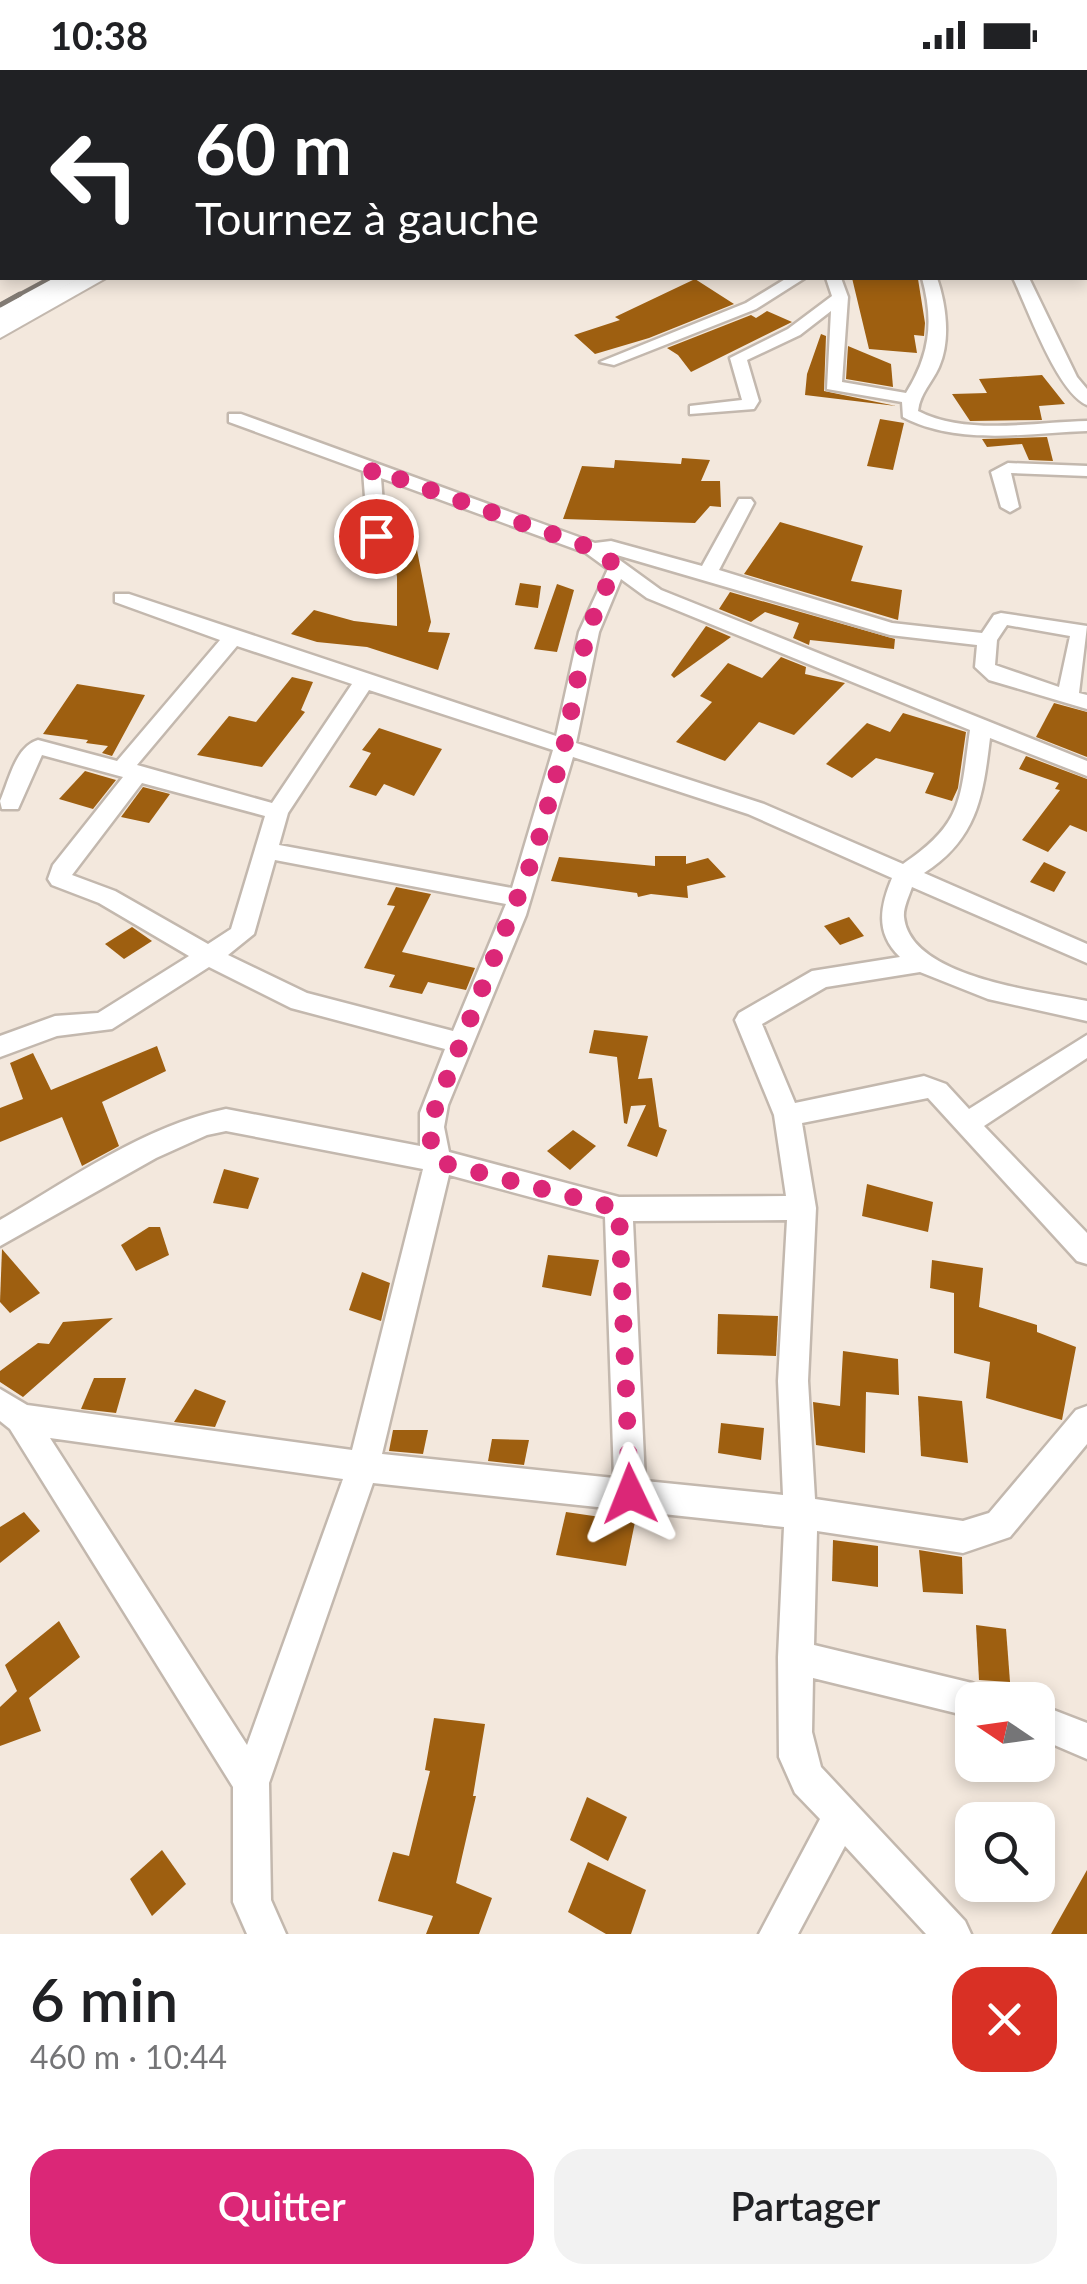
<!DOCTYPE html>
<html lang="fr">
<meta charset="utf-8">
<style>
body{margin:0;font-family:Lato,sans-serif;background:#f2f2f2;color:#202124;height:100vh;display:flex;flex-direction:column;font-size:38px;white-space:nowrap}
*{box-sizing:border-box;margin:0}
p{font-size:32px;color:#757577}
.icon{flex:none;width:55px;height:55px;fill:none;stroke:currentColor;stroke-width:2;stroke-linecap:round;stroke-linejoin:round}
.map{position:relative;height:1864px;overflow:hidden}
.side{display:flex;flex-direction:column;background:#fff;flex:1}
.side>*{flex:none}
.guide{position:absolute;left:0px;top:0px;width:1088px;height:210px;box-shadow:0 5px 15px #0003;background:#202124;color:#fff;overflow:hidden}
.needle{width:65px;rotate:283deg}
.controls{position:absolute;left:955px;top:1612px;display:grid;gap:20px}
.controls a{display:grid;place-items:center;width:100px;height:100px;border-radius:20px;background:#fff;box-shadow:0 5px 15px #0003;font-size:50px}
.pin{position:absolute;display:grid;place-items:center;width:85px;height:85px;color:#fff;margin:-42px;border:5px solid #fff;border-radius:50%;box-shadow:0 2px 10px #0007}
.me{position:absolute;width:110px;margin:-55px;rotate:358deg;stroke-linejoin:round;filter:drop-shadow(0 0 8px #0008)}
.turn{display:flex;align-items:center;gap:35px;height:210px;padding:0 30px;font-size:45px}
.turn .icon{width:130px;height:130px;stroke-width:2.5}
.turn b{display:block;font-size:70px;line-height:85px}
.round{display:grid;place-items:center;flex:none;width:105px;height:105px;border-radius:30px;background:#f2f2f2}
.summary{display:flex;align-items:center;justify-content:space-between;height:170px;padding:0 30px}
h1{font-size:60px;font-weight:600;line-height:75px}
.action{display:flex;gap:20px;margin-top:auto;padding:20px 30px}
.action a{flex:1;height:115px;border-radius:30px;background:#db2777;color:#fff;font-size:40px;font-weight:600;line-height:115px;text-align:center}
.action a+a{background:#f2f2f2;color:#202124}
.status{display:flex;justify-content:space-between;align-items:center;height:70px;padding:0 50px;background:#fff;direction:ltr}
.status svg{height:28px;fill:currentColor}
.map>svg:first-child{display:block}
.building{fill:#9e5f10}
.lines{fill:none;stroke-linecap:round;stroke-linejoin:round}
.minor-casing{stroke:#c3b8ae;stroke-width:5}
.primary-casing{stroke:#c3b8ae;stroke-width:4}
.trunk-casing{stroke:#c3b8ae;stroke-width:5}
.minor{fill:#fff;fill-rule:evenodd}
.primary{fill:#fff;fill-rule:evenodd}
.trunk{fill:#fff;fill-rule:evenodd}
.rail-far1{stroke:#827b74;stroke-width:4}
.rail{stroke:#827b74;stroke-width:5}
.route{stroke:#db2777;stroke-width:18;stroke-dasharray:0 32.4}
</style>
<div class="status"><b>10:38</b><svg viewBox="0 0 49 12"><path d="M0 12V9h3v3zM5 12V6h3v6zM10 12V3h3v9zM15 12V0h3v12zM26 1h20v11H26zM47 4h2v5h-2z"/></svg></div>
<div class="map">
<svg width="1087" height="1864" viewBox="0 0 1087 1864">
<rect width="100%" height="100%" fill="#f3e8dd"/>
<g class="building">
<polygon points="852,208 918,209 925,253 924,266 914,265 917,283 869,279"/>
<polygon points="695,209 734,234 649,268 595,284 574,265 620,250 615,247"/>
<polygon points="767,241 792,252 691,302 678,285 667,278 751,245 756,248"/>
<polygon points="821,264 826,266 824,321 896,336 805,325 807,304"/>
<polygon points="848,276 891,294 893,317 846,309"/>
<polygon points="1042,305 1065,334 1039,336 1042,350 970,351 952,324 987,323 979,309"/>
<polygon points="880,349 904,353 893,400 867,396"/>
<polygon points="1047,367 1053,391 1029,390 1022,374 987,377 982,369"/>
<polygon points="682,388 710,390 701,411 720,411 721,437 710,436 695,453 563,449 582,396 614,398 615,390 681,394"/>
<polygon points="409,439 431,552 428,562 450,563 438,600 367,577 317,572 291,564 314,540 354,551 397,556 397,507 387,441"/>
<polygon points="780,452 863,476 851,511 902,520 898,550 744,504"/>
<polygon points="520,513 541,516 538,538 515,535"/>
<polygon points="557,514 574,520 557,582 534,579"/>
<polygon points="730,522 895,569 894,579 810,570 809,575 793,568 799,553 765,542 751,552 719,539"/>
<polygon points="706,556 731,567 674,608 671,605"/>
<polygon points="781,587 806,597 805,604 845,613 794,665 759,652 725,691 676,672 712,632 700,626 728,593 762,608"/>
<polygon points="292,607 313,612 301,640 305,642 262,697 197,685 229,646 256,652"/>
<polygon points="77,614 145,625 112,686 102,683 108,676 86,673 88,670 43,664"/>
<polygon points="1054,633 1087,642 1087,687 1036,667"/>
<polygon points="903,643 966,662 958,718 952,731 925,723 934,703 876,688 852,708 826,694 867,653 890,662"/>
<polygon points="379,658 442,679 414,726 384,714 376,726 349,717 371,683 362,680"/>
<polygon points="1026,686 1087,709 1087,762 1070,755 1048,782 1022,770 1060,720 1055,719 1059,713 1019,699"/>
<polygon points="85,701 116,710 93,739 59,729"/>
<polygon points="143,717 170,724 149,753 121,747"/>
<polygon points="655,786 686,786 686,794 708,788 726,807 687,816 688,828 651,824 638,827 637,823 551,811 559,787 655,796"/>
<polygon points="1044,792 1066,802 1054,822 1030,812"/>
<polygon points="396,817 431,824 402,882 475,898 466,920 428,912 422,924 389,917 395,905 364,898 395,836 387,835"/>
<polygon points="849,847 864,866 840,875 824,856"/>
<polygon points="132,857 152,871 124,889 105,874"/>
<polygon points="594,960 648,966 638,1009 652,1008 659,1057 667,1060 657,1087 627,1076 646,1035 631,1036 627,1054 624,1053 617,987 589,983"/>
<polygon points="157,976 166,1001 102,1032 119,1076 82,1096 62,1047 0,1072 0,1038 23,1029 10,993 33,983 51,1020"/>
<polygon points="573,1060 596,1076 570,1100 547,1081"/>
<polygon points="224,1099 259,1108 248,1139 213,1133"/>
<polygon points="867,1114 933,1132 928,1162 862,1146"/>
<polygon points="149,1157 160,1157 169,1185 136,1201 121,1175"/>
<polygon points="2,1179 40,1223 10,1243 0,1232"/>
<polygon points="548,1185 599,1190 591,1226 542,1217"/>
<polygon points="932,1190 983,1198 979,1237 1037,1255 1037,1262 1076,1277 1062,1350 986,1328 990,1292 954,1283 954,1223 930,1218"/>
<polygon points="362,1202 390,1213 381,1251 349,1240"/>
<polygon points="718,1244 778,1246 776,1286 717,1284"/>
<polygon points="113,1248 23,1327 0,1312 0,1301 38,1273 49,1274 63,1252"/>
<polygon points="843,1281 898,1289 899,1325 866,1322 865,1383 816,1375 813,1332 840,1336"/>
<polygon points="94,1308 126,1308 116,1343 81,1339"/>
<polygon points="195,1319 226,1331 215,1357 174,1352"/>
<polygon points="918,1326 962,1331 968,1393 921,1386"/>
<polygon points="721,1353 764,1358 761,1390 718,1383"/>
<polygon points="393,1360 428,1360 423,1384 389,1381"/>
<polygon points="492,1369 529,1370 524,1395 488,1391"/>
<polygon points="24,1442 40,1461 0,1493 0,1457"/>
<polygon points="566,1442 635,1452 626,1496 556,1485"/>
<polygon points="833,1470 878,1476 878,1517 832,1511"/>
<polygon points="919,1480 962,1487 963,1524 923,1522"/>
<polygon points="59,1551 80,1587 29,1628 41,1661 0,1676 0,1637 17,1621 5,1595"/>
<polygon points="976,1555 1006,1559 1010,1612 979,1610"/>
<polygon points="434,1648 485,1654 473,1726 476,1726 456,1813 492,1828 479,1864 426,1864 433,1846 378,1831 393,1782 409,1786 430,1701 425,1700"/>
<polygon points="587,1727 627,1747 608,1791 570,1770"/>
<polygon points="162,1780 186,1814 152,1846 130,1809"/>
<polygon points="588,1792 646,1820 631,1864 606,1864 568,1842"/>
<polygon points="1087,1800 1087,1864 1051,1864"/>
</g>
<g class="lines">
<defs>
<g id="minor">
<polygon points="2,51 2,59 0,60 0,52"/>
<rect x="1085" y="83" width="2" height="9"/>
<rect x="0" y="172" width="2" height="9"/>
<rect x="1085" y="183" width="2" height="9"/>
<polygon points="787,208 805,208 756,239 614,295 600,292 746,233"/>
<path d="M826,208h15l7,19 -6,85 64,11c24,-38 28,-72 16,-115h15c9,26 14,62 2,89 -7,16 -19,26 -21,44 48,25 116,11 169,10v10c-59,2 -129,15 -184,-14l-1,-15 -75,-13 4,-78 -31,24 -53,25 12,41 -5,8 -64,5v-8l52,-6 -12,-42 58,-29 44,-33z"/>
<path d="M1013,208h16l48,99 10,12v16c-30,-13 -59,-96 -74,-127z"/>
<path d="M229,344h12l354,129 16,-2 91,25 37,-67h12l3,4 -35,67 173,53 90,10 12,-18 7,-2 86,13 -8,67 8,2v14l-98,-29 -14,-13 2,-22 -87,-10 -280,-82 51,37 426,171v15l-97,-38c-7,59 -13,101 -66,135l163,71v19l-175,-76c-3,9 -9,21 -8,30 6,61 136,74 183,84v20l-99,-22 -68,-27 -94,15 -64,37 33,79 129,-27 22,8 23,25 118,-74v23l-103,68 103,107v31l-10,-3 -149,-163 -126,25 14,85 -8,173 7,118 148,22 26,-8 87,-103 11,-4v38l-77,93 -47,16 -146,-22 -3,114 158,38 12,5 5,12h-17v17l-159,-39 -1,54 9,35 144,154 6,13h-45l-81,-88 -47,88h-39l61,-115 -25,-26 -16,-36 -1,-100 6,-130 -411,-44 -104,300 2,117 15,34h-39l-14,-32v-115l-223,-358 -10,-8v-32l27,16 325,45 71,-281 -197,-38 -19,4 -51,23 -156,88v-26c71,-41 144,-94 226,-111l194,37v-33l25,-64 -154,-41 -82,-41 -97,62 -55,7 -57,21v-21l55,-20 43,-3 91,-57 -90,-53 -47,-18 -4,-6 5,-14 70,-88 -81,-22 -24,54h-16l-2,-8c9,-20 15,-54 38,-61l79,21 103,-121 -105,-38v-8h14l427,142 23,-104 29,-63 -22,-16 -205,-75 7,92 -3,4h-14l-8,-103 -134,-49zM621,509l26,19 323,132c-10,69 -6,93 -67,134l-139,-60 -188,-61 23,-111zM1007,555l63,11 -11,51 -64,-22 2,-25zM237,576l115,38 -80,119 -135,-38zM369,620l184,60 -41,138 -233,-43 9,-32zM573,687l175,57 144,64c-12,29 -17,55 8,79l-88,14 -73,42 -4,7 39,95 12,81 -167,1 -170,-45 -5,-25 4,-22 78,-190zM142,713l123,33 -34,113 -23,15 -93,-53 -43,-16zM275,790l231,44 -53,127 -146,-38 -79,-38 26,-21zM449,1105l156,42 9,261 -232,-24zM787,1150l-9,161 5,114 -138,-14 -12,-260zM50,1368l293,41 -96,266z"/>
<polygon points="1008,393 1087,396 1087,406 1011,403 1019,437 1010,442 1001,437 991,402"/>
<polygon points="1038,1634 1087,1653 1087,1689 1038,1668"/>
</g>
<polygon id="primary" points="79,208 106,208 0,268 0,251"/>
<polygon id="trunk" points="51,208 80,208 0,252 0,235"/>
</defs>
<use href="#minor" class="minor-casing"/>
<use href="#primary" class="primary-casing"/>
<use href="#trunk" class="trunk-casing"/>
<use href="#minor" class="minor"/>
<use href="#primary" class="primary"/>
<use href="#trunk" class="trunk"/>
<g class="rail-far1">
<polyline points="424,2 429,0"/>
<polyline points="15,227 50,208"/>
</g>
<polyline class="rail" points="0,235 20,224"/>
</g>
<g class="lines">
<polyline class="route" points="376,466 372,399 594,479 618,497 603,522 586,567 564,677 535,783 430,1052 431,1073 439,1092 619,1139 630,1424"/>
</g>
</svg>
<div class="controls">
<a><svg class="needle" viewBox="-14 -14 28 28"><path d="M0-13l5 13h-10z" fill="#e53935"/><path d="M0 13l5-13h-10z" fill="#757577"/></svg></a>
<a><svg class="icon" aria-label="search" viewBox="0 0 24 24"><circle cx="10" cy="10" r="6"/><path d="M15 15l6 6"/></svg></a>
</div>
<div class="pin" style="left:376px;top:466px;background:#d93025"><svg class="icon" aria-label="arrive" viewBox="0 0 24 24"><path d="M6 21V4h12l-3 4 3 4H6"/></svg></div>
<svg class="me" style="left:630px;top:1424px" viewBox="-20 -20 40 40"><path d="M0-17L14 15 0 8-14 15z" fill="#db2777" stroke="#fff" stroke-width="4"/></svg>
<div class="guide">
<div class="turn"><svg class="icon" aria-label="left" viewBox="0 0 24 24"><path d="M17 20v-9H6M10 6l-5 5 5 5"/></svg><div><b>60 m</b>Tournez à gauche</div></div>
</div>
</div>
<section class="side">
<div class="summary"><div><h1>6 min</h1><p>460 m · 10:44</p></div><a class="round" style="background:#d93025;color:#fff"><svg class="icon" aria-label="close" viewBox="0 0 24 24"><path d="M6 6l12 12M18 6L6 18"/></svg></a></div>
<div class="action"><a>Quitter</a><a>Partager</a></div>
</section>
